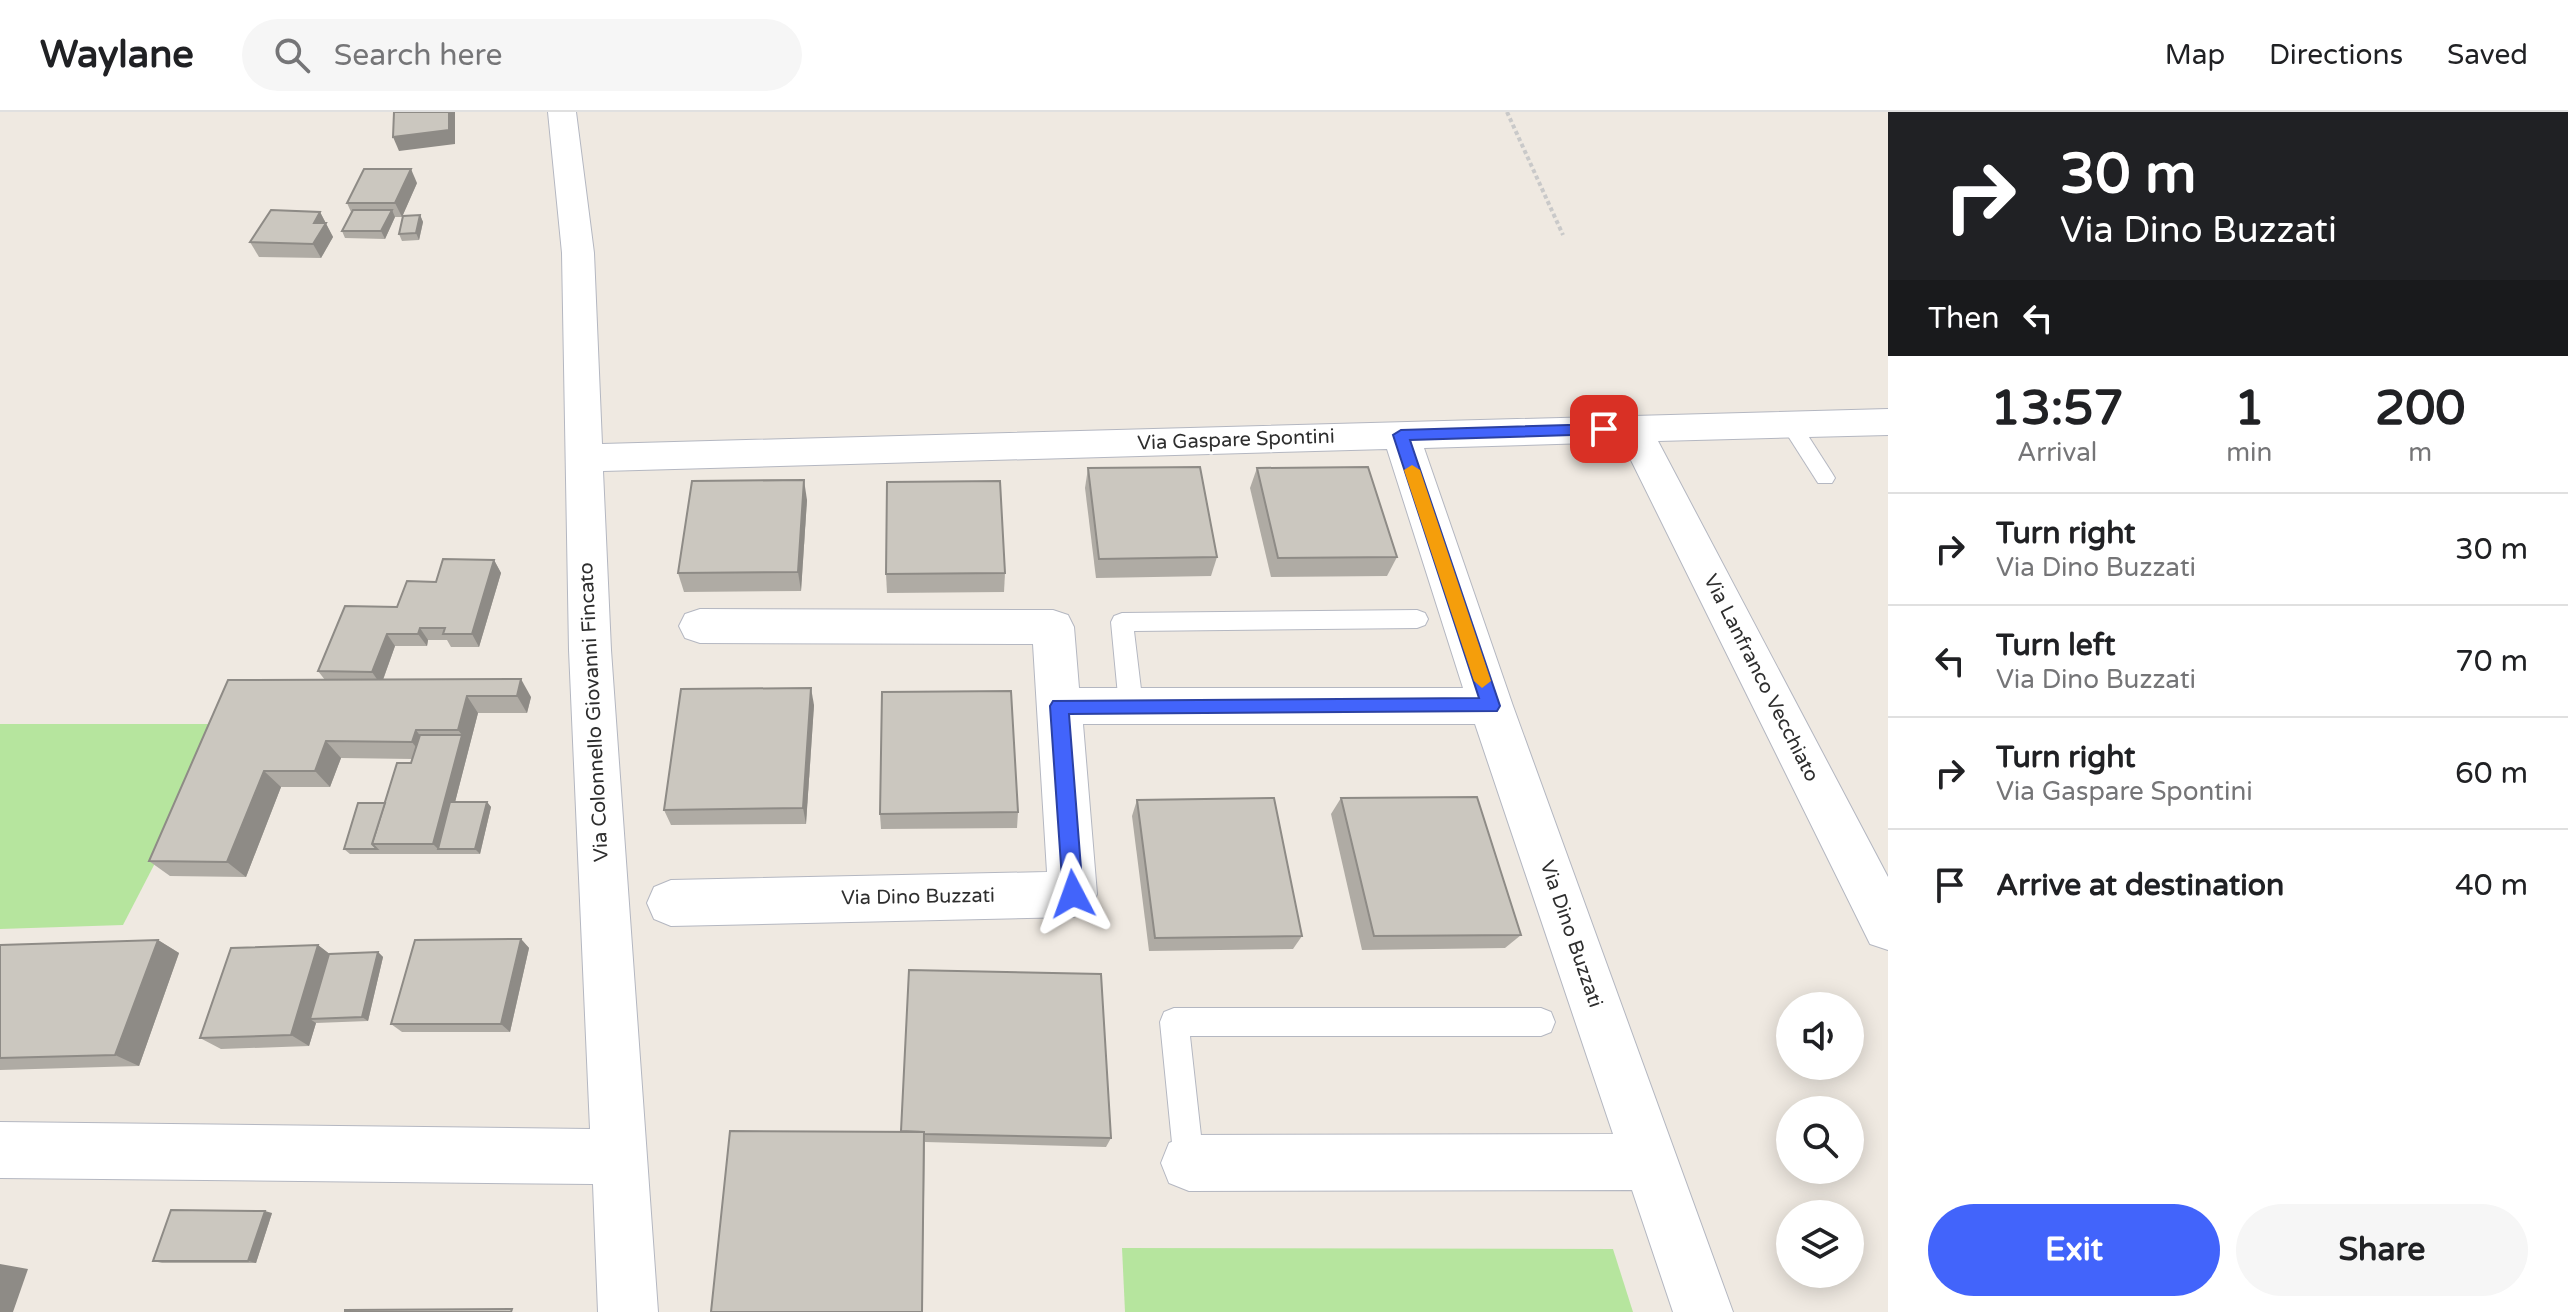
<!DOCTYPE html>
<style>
body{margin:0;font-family:"Varela Round",sans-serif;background:#f6f6f6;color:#202124;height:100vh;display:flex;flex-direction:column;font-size:30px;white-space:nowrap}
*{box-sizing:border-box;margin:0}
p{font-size:26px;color:#757577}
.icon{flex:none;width:44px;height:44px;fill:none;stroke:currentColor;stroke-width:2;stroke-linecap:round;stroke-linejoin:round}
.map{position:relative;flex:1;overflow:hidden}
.side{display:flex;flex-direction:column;background:#fff;width:680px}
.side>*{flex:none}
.top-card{background:#202124;color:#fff;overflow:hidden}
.controls{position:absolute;left:1776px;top:880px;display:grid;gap:16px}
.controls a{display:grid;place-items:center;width:88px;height:88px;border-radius:50%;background:#fff;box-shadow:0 4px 20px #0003;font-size:40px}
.pin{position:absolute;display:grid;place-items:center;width:68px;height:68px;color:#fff;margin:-34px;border-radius:16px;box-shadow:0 4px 12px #0006}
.me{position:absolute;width:88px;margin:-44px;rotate:356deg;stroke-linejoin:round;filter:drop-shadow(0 0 6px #0008)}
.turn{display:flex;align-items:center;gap:28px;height:168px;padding:0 40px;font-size:36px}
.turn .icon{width:104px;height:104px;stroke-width:2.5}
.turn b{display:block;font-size:56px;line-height:68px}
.then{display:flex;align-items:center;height:76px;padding:0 40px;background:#0003;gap:16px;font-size:30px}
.eta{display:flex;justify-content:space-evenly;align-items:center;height:136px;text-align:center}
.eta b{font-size:48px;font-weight:700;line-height:56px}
.action{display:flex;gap:16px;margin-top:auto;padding:16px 40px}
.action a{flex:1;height:92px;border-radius:48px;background:#4264fb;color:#fff;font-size:32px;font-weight:700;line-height:92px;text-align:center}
.action a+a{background:#f6f6f6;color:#202124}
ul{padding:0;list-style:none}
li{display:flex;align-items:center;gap:24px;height:112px;padding:0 40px;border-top:2px solid #e0e0e0}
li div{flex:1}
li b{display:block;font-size:30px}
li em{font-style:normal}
header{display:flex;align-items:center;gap:48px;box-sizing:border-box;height:112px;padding:0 40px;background:#fff;border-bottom:2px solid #e0e0e0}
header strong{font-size:38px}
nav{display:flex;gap:44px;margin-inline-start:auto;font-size:28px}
.search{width:560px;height:72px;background:#f6f6f6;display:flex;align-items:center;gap:20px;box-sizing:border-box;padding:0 28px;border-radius:44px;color:#757577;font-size:30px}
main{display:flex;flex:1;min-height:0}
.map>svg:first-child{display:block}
.green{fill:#b6e59e}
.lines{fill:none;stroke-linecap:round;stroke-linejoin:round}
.lane-casing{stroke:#b4b7c1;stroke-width:2}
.street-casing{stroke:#b4b7c1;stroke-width:2}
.path{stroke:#c9c9c9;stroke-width:4;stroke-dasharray:4 3;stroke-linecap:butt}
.lane{fill:#fff;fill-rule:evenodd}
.street{fill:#fff;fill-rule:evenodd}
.wall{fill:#afaba4}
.shaded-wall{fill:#8e8b86}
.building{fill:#cbc7bf;stroke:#8e8b86;stroke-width:2}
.route{fill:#4264fb;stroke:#2b41a3;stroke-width:2}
.slow{fill:#f59e0b}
.labels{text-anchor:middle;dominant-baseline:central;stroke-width:6;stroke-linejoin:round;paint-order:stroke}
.street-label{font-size:20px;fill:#2e2e2e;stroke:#fff}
</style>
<header>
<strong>Waylane</strong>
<div class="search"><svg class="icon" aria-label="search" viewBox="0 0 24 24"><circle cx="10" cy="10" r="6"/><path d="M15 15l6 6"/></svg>Search here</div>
<nav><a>Map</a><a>Directions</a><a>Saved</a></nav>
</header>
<main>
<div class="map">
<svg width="1888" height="1200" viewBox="0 0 1888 1200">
<rect width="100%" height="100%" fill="#efe9e1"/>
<g class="green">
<polygon points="0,612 227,612 123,813 0,817"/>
<polygon points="1122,1136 1613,1137 1633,1200 1125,1200"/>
</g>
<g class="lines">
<defs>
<g id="lane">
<polygon points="1791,306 1798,308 1832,361 1835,366 1832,371 1818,371 1781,313"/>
<polygon points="1417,498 1425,501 1428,507 1425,513 1417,516 1134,519 1143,594 1139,601 1131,604 1123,601 1119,594 1111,510 1114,504 1122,501"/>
<polygon points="1174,896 1541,896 1551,900 1555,910 1551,920 1541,924 1190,924 1204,1051 1200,1062 1189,1066 1178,1062 1174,1051 1160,910 1164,900"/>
</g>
<polygon id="street" points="548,0 576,0 594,141 602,332 1888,297 1888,323 1658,329 1888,765 1888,838 1870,832 1622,330 1424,336 1513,594 1733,1200 1673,1200 1632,1078 1189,1079 1169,1071 1161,1051 1169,1031 1189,1023 1613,1022 1475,612 1083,612 1097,782 1090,798 1073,805 671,814 654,807 647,791 654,775 671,768 1047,760 1033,532 700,531 685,526 679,514 685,502 700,497 1053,498 1068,503 1074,515 1079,576 1463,576 1387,337 603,359 611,538 658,1200 598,1200 593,1072 0,1066 0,1010 590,1017 569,538 562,141"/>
</defs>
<use href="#lane" class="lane-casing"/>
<use href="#street" class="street-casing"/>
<polyline class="path" points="1507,0 1563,123"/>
<use href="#lane" class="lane"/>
<use href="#street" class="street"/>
</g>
<g class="wall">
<polygon points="417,71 402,105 395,105 385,127 345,126 342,119 351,100 347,91"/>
<polygon points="320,100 333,125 321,146 259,145 250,130"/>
<polygon points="420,103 423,110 419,128 402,129 399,122"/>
<polygon points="1088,356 1217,445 1211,464 1096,466 1085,376"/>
<polygon points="1257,356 1397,445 1387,464 1271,465 1250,376"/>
<polygon points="807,388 801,479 684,480 678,461"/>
<polygon points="494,448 501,461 479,535 451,535 447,528 428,528 427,534 395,534 383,568 531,585 527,601 478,601 455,690 487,690 491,695 480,742 350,742 344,737 385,691 411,651 413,647 341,646 330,675 281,675 246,765 170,764 149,749 325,568 318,559 397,495 436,470"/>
<polygon points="1005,461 1004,480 887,481 886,462"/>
<polygon points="814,593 806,712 671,713 664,698"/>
<polygon points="1341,686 1521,823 1505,836 1362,838 1331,702"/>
<polygon points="1137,688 1302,824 1293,837 1149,839 1132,704"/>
<polygon points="1018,700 1017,716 881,717 880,702"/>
<polygon points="521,827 529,836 510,920 402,920 391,912"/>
<polygon points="158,828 179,841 139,954 0,958 0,833"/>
<polygon points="318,833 329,842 378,840 383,845 368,909 316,911 309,934 221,937 200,926"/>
<polygon points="901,1019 1111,1026 1106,1035 925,1030 922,1200"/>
<polygon points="272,1101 256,1151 162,1151 153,1149"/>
</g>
<g class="shaded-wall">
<polygon points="449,0 455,0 455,32 399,39 393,25"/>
<polygon points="411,57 417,71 402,105 395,91"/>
<polygon points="392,98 395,105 385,127 381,119"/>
<polygon points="320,100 333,125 321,146 313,132 314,111"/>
<polygon points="420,103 423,110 419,128 416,121"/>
<polygon points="804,368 807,388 801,479 798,460"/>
<polygon points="494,448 501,461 479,535 472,522"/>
<polygon points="420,516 428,528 427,534 418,522"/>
<polygon points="387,522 395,534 381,573 372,560"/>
<polygon points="521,567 531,585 527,601 517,584"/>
<polygon points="811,576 814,593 806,712 803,696"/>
<polygon points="467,584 478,601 443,737 438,737 433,732 462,623 458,618"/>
<polygon points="416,618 428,635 425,647 412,630"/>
<polygon points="326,629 341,646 330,675 315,659"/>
<polygon points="264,659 281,675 246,765 227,750"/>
<polygon points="487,690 491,695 480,742 475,737"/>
<polygon points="521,827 529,836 510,920 501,912"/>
<polygon points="158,828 179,841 139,954 115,943"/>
<polygon points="318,833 335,846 310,907 316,911 309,934 291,923"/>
<polygon points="378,840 383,845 368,909 362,905"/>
<polygon points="265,1099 272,1101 256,1151 248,1149"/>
<polygon points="0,1152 28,1157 13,1200 0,1200"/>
</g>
<g class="building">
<polygon points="394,0 449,0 449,18 393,25"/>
<polygon points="364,57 411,57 395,91 347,91"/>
<polygon points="271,98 320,100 314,111 326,111 313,132 250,130"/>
<polygon points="353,98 392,98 381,119 342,119"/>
<polygon points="420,103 416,121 399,122 403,104"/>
<polygon points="1200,355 1217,445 1099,447 1088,356"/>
<polygon points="1368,355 1397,445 1278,446 1257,356"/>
<polygon points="804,368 798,460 678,461 692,369"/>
<polygon points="1000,369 1005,461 886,462 887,370"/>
<polygon points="443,447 494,448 472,522 443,522 445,516 420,516 418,522 387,522 372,560 318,559 345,494 397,495 407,469 436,470"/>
<polygon points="521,567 517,584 467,584 458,618 416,618 412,630 326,629 315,659 264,659 227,750 149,749 228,568"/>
<polygon points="811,576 803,696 664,698 681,577"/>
<polygon points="1011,579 1018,700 880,702 882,580"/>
<polygon points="420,623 462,623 433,732 372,732 397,651 411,651"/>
<polygon points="1477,685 1521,823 1374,824 1341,686"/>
<polygon points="1274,686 1302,824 1155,826 1137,688"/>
<polygon points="450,690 487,690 475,737 438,737"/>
<polygon points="358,691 385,691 372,732 377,737 344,737"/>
<polygon points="521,827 501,912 391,912 415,828"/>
<polygon points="158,828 115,943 0,946 0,833"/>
<polygon points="318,833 291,923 200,926 231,836"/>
<polygon points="378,840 362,905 310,907 329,842"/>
<polygon points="909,858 1101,862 1111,1026 924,1022 924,1020 901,1019"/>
<polygon points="730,1019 924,1020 922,1200 711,1200"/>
<polygon points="171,1098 265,1099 248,1149 153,1149"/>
<polygon points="512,1197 511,1200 345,1200 345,1198"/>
</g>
<polygon class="route" points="1604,312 1612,317 1604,322 1410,328 1500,594 1497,599 1069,602 1083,782 1081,789 1073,792 1066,789 1063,782 1050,594 1053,589 1479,586 1393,323 1401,318"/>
<polygon class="slow" points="1412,353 1420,358 1491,569 1482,576 1474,569 1404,358"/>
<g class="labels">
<g class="street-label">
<text transform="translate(1236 328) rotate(-2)">Via Gaspare Spontini</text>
<text transform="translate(1761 566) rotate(63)">Via Lanfranco Vecchiato</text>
<text transform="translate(594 600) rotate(-93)">Via Colonnello Giovanni Fincato</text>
<text transform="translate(918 785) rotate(-1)">Via Dino Buzzati</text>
<text transform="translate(1571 822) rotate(71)">Via Dino Buzzati</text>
</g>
</g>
</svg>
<div class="controls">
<a><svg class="icon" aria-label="sound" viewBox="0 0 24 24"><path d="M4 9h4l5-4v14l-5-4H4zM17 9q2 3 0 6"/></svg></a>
<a><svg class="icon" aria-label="search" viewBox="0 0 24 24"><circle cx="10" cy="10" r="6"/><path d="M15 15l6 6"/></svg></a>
<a><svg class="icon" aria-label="layers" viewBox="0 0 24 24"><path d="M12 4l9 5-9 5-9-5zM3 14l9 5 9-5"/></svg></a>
</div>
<div class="pin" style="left:1604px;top:317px;background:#d93025"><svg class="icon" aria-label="arrive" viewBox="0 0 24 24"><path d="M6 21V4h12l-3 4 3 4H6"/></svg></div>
<svg class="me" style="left:1073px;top:782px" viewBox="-20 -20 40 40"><path d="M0-17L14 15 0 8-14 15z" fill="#4264fb" stroke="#fff" stroke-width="4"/></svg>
</div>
<section class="side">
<div class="top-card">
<div class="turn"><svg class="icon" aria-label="right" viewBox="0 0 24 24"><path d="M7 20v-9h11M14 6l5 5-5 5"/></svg><div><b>30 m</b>Via Dino Buzzati</div></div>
<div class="then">Then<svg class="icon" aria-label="left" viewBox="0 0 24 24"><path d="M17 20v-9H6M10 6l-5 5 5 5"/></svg></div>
</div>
<div class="eta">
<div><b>13:57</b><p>Arrival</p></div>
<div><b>1</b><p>min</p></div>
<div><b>200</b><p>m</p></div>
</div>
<ul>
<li><svg class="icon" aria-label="right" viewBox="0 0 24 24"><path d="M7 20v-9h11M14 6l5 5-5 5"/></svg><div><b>Turn right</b><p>Via Dino Buzzati</p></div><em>30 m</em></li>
<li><svg class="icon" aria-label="left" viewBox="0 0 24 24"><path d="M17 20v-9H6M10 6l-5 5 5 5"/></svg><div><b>Turn left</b><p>Via Dino Buzzati</p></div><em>70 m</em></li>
<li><svg class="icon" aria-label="right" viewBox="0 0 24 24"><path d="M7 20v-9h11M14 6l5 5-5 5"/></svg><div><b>Turn right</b><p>Via Gaspare Spontini</p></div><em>60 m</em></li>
<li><svg class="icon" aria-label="arrive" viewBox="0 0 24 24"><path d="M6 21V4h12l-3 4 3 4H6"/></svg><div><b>Arrive at destination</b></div><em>40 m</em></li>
</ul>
<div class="action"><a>Exit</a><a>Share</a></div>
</section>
</main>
